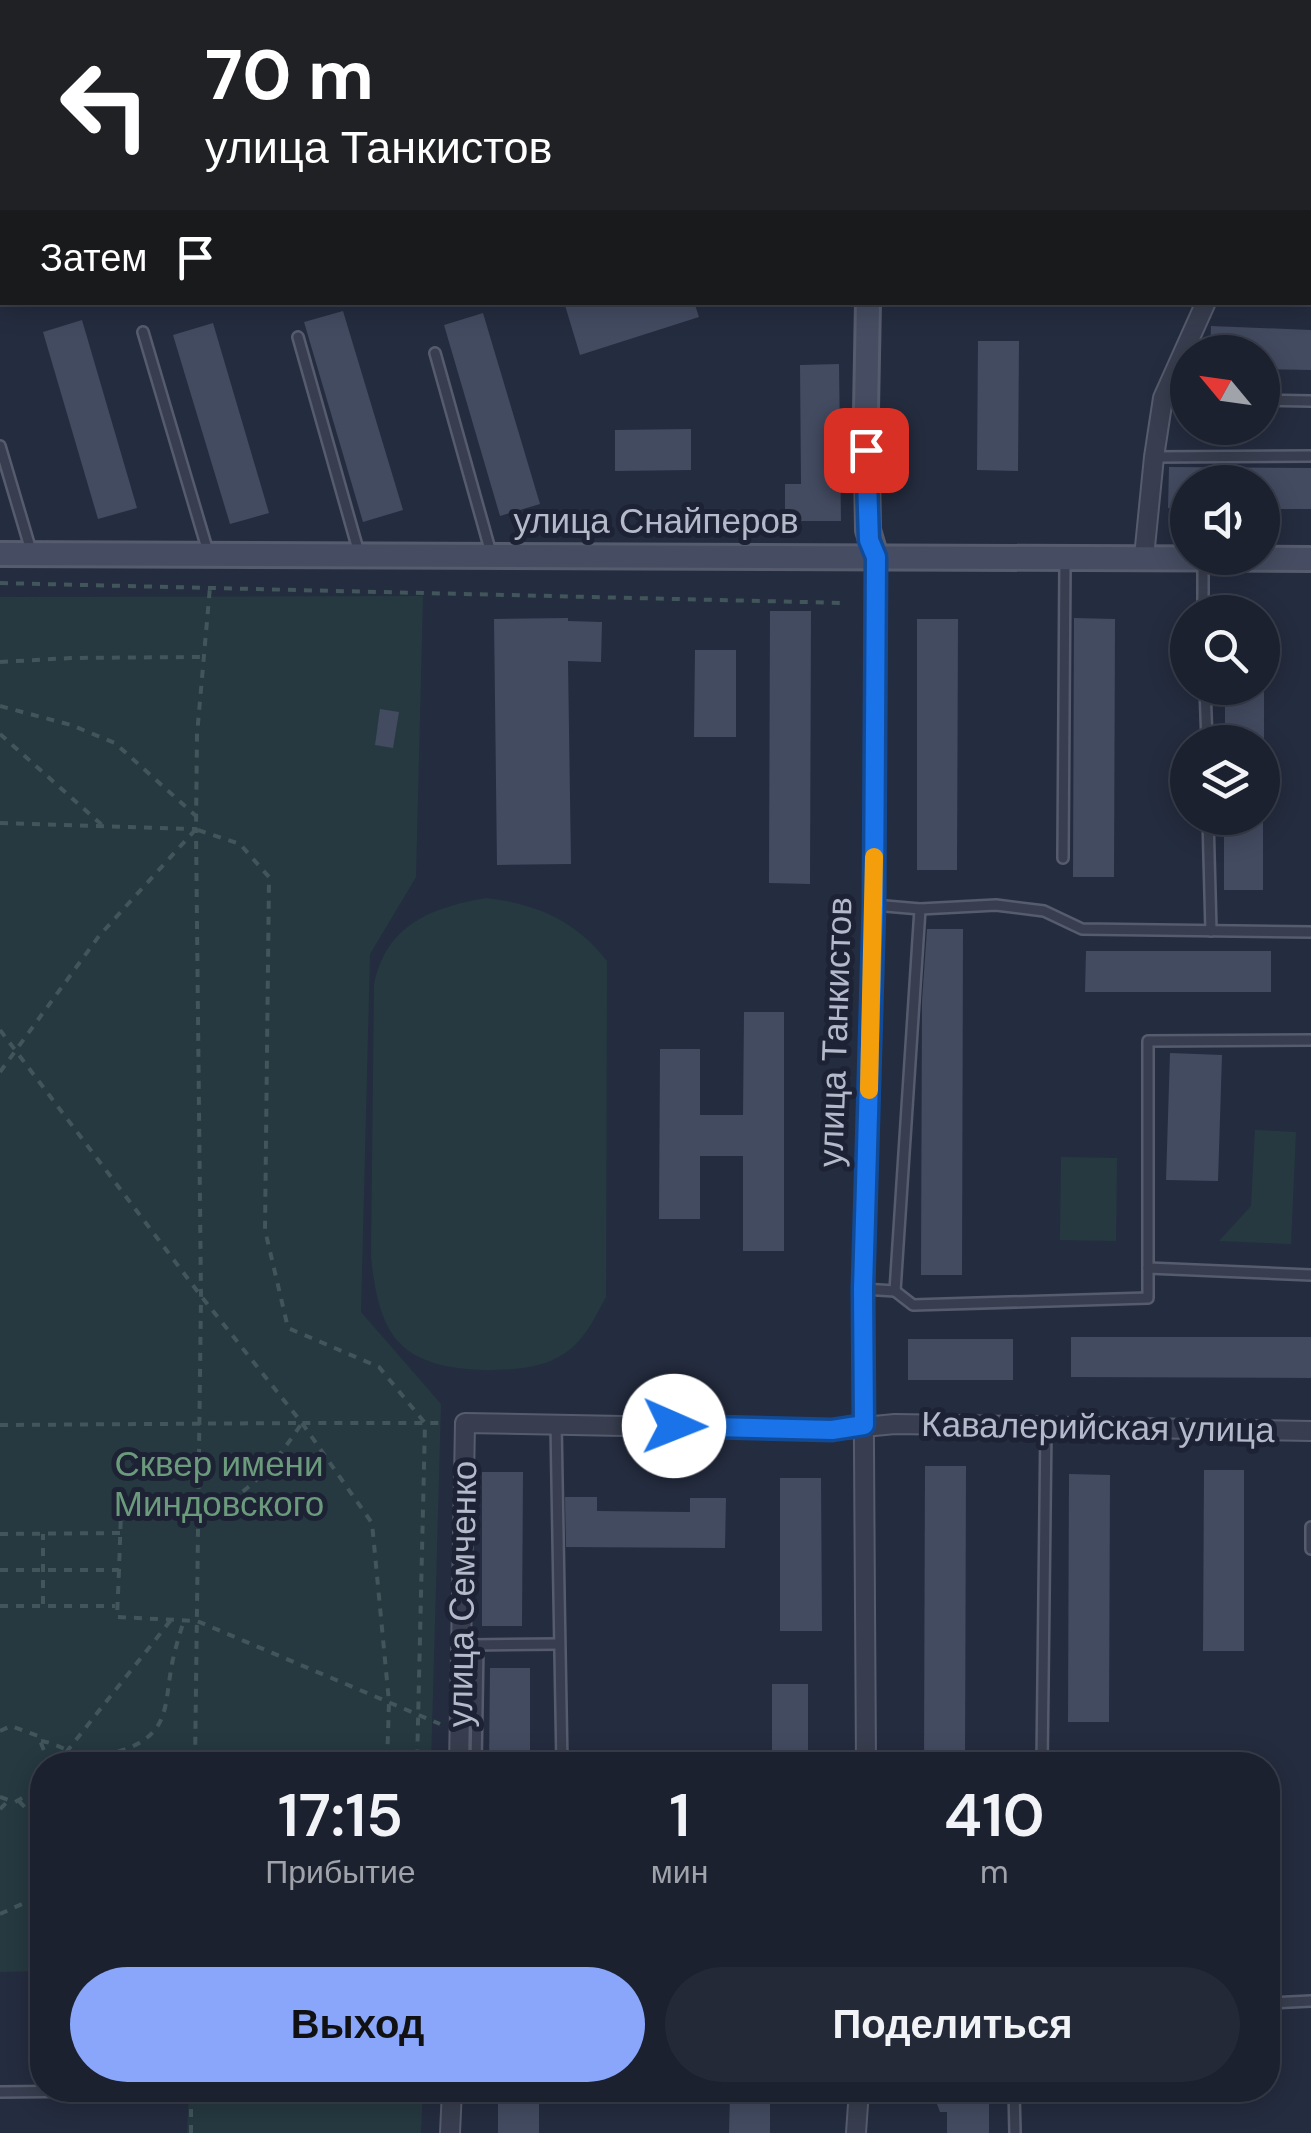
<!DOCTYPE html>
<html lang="ru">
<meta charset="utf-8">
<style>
body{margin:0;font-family:"DM Sans",sans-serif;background:#242937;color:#f1f3f6;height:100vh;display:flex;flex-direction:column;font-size:38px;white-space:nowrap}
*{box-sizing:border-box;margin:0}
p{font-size:32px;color:#a0a3aa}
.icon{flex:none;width:55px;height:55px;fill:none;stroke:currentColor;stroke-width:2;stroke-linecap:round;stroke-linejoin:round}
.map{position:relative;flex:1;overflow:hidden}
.panel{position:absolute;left:30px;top:1752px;width:1250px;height:350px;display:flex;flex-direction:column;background:#1b212f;border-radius:40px;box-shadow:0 5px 25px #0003,0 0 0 2px #393e4b}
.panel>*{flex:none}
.banner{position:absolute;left:0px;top:0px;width:1312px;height:305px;box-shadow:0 5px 25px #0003,0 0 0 2px #393e4b;background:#202124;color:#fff;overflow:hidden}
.needle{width:65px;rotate:299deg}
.tools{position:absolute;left:1170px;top:335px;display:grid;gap:20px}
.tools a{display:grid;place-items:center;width:110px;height:110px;border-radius:50%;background:#1b212f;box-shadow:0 5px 25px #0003,0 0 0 2px #393e4b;font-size:50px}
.pin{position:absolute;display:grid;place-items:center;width:85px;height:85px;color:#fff;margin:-42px;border-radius:20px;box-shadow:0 5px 15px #0006}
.me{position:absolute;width:110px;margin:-55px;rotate:91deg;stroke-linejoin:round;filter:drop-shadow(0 0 8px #0008)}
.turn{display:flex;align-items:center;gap:35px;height:210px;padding:0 40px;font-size:45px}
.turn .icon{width:130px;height:130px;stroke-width:2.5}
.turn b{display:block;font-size:70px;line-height:85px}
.then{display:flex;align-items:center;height:95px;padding:0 40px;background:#0003;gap:20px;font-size:38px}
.eta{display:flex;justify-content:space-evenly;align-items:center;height:170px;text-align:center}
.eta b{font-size:60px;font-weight:600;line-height:70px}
.action{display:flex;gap:20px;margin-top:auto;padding:20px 40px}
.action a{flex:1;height:115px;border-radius:60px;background:#89a6fa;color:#111;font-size:40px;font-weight:600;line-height:115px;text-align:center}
.action a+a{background:#242937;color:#f1f3f6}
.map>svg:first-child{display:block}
.green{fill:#263940}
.building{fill:#434b61}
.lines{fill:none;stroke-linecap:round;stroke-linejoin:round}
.lane-casing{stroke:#565c6d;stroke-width:14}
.street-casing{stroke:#565c6d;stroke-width:22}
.secondary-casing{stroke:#565c6d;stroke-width:28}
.path{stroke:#41555a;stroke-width:4;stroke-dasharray:8 8;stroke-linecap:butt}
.lane{stroke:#383e4f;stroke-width:9}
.street{stroke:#383e4f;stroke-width:18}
.secondary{stroke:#464d62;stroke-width:22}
.route-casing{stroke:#114b97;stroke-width:25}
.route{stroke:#1a73e8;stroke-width:18}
.slow{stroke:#f59e0b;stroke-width:18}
.labels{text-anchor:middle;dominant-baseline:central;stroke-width:10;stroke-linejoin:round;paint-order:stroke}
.street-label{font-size:35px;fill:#b4baca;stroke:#1d2334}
.park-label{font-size:35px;fill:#6b9b7c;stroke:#1d2334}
</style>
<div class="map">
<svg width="1311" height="2133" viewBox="0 0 1311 2133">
<rect width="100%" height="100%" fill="#242c3f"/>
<g class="green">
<polygon points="423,596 416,877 370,954 361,1312 441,1404 431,1765 42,1765 42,1971 0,1972 0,597"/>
<path d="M486,898c51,6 89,22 121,63l-1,336c-11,20 -21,43 -41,56 -23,16 -54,17 -81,17 -85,-3 -105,-34 -113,-114l3,-271c12,-60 56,-77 112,-87z"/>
<polygon points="1255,1130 1296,1132 1291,1244 1219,1241 1251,1206"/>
<polygon points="1061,1157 1117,1158 1116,1241 1060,1240"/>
<polygon points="189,2090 423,2090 421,2133 187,2133"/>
</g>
<g class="building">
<polygon points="564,302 694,302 699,317 580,355"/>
<polygon points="343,311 403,510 363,522 304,322"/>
<polygon points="483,313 540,504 500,516 444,325"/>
<polygon points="82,320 137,508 98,519 43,332"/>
<polygon points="213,323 269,513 230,524 173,335"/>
<polygon points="1211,326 1311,330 1311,370 1262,369 1262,352 1210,352"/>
<polygon points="978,341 1019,341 1018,471 977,470"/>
<polygon points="839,364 841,521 785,521 785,484 801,484 800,365"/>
<polygon points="691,429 691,470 615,471 615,430"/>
<polygon points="1169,467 1311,468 1311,509 1262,509 1262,482 1188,482 1188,508 1168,508"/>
<polygon points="770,611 811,611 810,884 769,883"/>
<polygon points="568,618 568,621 602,622 601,662 568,661 571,864 497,865 494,619"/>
<polygon points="1074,618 1115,619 1114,877 1073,877"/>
<polygon points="917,619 958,619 957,870 917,870"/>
<polygon points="695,650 736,650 736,737 694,737"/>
<rect x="1225" y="688" width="39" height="54"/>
<polygon points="380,709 399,712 393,748 375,745"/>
<rect x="1224" y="818" width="39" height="72"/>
<polygon points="927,929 963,929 962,1275 921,1275 922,1001"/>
<polygon points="1086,951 1271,951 1271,992 1085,992"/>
<polygon points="744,1012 784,1012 784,1251 743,1251 743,1156 700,1156 700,1219 659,1219 660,1049 700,1049 700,1115 743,1115"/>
<polygon points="1170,1053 1222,1055 1218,1181 1166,1180"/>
<polygon points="1071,1337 1311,1337 1311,1378 1071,1377"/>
<rect x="908" y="1339" width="105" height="41"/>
<polygon points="925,1466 966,1466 965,1765 924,1765"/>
<polygon points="1204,1470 1244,1470 1244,1651 1203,1651"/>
<polygon points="482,1472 523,1472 522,1626 482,1626"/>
<polygon points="1069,1474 1110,1475 1109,1722 1068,1722"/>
<polygon points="780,1478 821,1478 822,1631 780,1631"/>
<polygon points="565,1497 597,1497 597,1511 690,1512 690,1498 726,1498 725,1548 566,1547"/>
<polygon points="490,1668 530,1668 530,1765 489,1765"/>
<rect x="772" y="1684" width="36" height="81"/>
<rect x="498" y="2090" width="41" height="43"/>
<polygon points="947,2090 989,2090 989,2133 947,2133 947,2112 940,2112 937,2104 940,2095 947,2095"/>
<polygon points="730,2095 770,2096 770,2133 729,2133"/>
</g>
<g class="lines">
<defs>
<g id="lane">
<polyline points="499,0 503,2"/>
<polyline points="1017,0 1020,2"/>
<polyline points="1156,0 1159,2"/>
<polyline points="419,2 421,0"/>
<polyline points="556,2 558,0"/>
<polyline points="1310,145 1311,145"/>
<polyline points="143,332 209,555"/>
<polyline points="298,337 359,553"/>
<polyline points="435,353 491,553"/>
<polyline points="1163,398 1188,399"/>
<polyline points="1262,400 1311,401"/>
<polyline points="0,446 32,554"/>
<polyline points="1154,457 1311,456"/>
<polyline points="1203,560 1203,612"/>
<polyline points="1205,688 1207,742"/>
<polyline points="1208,818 1211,931"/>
<polyline points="1063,858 1065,561"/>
<polyline points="920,909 996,905 1044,911 1082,929 1311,932"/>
<polyline points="1148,1268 1311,1275"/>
<polyline points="863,1289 895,1291 920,909 874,905"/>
<polyline points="895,1291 913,1305 1148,1298 1148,1041 1311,1040"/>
<polyline points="556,1423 562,1765"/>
<polyline points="1311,1527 1311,1549"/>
<polyline points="472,1645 559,1644"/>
<polyline points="476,1765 478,1645"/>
<polyline points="1042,1765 1046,1426"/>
<polyline points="1268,2003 1311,2001"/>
<polyline points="1014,2090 1015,2133"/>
<polyline points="0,2092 181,2090"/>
</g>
<g id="street">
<polyline points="301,2 302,0"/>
<polyline points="919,2 921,0"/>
<polyline points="1294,2 1295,0"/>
<polyline points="1310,268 1311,268"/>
<polyline points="1144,557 1154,457 1163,398 1206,302"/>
<polyline points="459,1765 465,1423 832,1430 895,1424 1311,1431"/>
<polyline points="866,1765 863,1289 874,905 876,557"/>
<polyline points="450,2133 452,2090"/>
<polyline points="856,2133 859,2090"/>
</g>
<g id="secondary">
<polyline points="693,0 697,2"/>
<polyline points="868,302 866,410 868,530 876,557"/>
<polyline points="0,554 1311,559"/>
</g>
</defs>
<use href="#lane" class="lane-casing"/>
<use href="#street" class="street-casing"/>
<use href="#secondary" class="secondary-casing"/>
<g class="path">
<polyline points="0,583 845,603"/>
<polyline points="0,662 71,658 200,657"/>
<polyline points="0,706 71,725 115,743 196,816"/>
<polyline points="0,734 102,825"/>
<polyline points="0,823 196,829 201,1296 195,1765"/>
<polyline points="198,830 240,844 269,877 265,1230 288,1328 379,1367 425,1423 417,1765"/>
<polyline points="0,1030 201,1296 302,1423 445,1423"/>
<polyline points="0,1072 99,936 196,829 197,735 210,587"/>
<polyline points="302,1423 372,1523 389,1702 387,1765"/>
<polyline points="0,1425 300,1423"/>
<polyline points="0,1534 120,1533"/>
<path d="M0,1570h119l2,-58c24,0 49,3 73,1 47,-5 84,-54 108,-90"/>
<polyline points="119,1570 117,1617 197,1621 440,1724"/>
<polyline points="43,1604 43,1534"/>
<polyline points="0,1606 115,1606"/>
<polyline points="0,1731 11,1726 38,1736 50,1765"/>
<path d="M41,1741c16,2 29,13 45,15 9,2 22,-1 31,-4 56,-17 46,-46 56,-93 3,-13 7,-26 11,-39"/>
<polyline points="56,1765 171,1620"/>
<polyline points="423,1765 442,1759"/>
<polyline points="0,1797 15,1802 42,1787"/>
<polyline points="19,1801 42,1825"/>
<polyline points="0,1809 9,1800"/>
<polyline points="0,1914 42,1895"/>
<polyline points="191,2133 191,2100"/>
</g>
<use href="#lane" class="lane"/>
<use href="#street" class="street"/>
<use href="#secondary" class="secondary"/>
</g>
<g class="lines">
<defs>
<polyline id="route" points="674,1426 832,1430 864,1425 863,1289 874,905 876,557 869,540 866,450"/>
</defs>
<use href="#route" class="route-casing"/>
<use href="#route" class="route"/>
<polyline class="slow" points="869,1090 874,857"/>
</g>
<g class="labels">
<g class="street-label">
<text x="656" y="521">улица Снайперов</text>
<text transform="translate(835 1032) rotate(-88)">улица Танкистов</text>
<text transform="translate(1098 1427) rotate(1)">Кавалерийская улица</text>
<text transform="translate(462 1594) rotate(-89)">улица Семченко</text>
</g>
<g class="park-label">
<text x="219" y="1464">Сквер имени<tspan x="219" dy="40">Миндовского</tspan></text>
</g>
</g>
</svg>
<div class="tools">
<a><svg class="needle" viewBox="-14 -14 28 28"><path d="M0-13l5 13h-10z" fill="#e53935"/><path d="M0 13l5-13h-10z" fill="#a0a3aa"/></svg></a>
<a><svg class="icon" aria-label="sound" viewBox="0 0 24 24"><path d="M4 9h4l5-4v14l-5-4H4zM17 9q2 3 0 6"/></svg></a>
<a><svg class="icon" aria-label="search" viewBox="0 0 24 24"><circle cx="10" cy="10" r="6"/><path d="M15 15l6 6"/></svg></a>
<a><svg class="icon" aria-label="layers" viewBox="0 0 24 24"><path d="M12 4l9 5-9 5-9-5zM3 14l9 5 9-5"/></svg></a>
</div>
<div class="pin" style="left:866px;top:450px;background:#d93025"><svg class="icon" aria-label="arrive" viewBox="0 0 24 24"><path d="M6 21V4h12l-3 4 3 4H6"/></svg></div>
<svg class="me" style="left:674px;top:1426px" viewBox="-20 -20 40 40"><circle r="19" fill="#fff"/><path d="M0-13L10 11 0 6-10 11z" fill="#1a73e8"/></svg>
<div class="banner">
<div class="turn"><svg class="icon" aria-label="left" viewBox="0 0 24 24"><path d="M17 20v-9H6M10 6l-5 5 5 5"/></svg><div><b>70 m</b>улица Танкистов</div></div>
<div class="then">Затем<svg class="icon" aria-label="arrive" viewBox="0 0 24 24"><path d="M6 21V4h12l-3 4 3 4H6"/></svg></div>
</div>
<section class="panel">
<div class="eta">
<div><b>17:15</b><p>Прибытие</p></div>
<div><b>1</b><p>мин</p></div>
<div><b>410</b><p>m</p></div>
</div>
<div class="action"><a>Выход</a><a>Поделиться</a></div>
</section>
</div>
